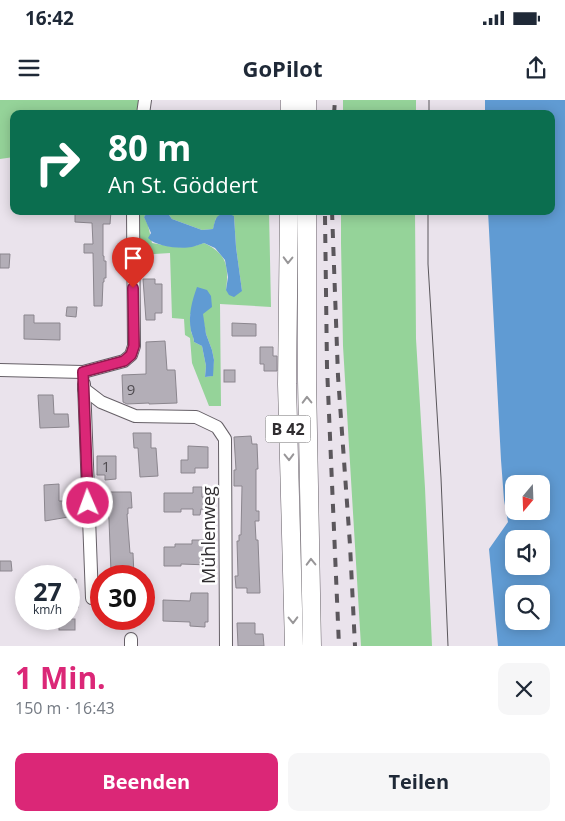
<!DOCTYPE html>
<html lang="de">
<meta charset="utf-8">
<style>
body{margin:0;font-family:"Open Sans",sans-serif;background:#f6f6f7;color:#1f2937;height:100vh;display:flex;flex-direction:column;font-size:19px;white-space:nowrap}
*{box-sizing:border-box;margin:0}
p{font-size:16px;color:#747a83}
.icon{flex:none;width:28px;height:28px;fill:none;stroke:currentColor;stroke-width:2;stroke-linecap:round;stroke-linejoin:round}
.map{position:relative;height:546px;overflow:hidden}
.side{display:flex;flex-direction:column;background:#fff;flex:1}
.side>*{flex:none}
.guide{position:absolute;left:10px;top:10px;width:545px;height:105px;border-radius:10px;box-shadow:0 2px 12px #0003;background:#0b6e4f;color:#fff;overflow:hidden}
.needle{width:32px;rotate:199deg}
.controls{position:absolute;left:505px;top:375px;display:grid;gap:10px}
.controls a{display:grid;place-items:center;width:45px;height:45px;border-radius:10px;background:#fff;box-shadow:0 2px 12px #0003;font-size:25px}
.speed{position:absolute;left:15px;top:465px;display:flex;gap:10px;font-size:25px;font-weight:700;text-align:center}
.speed>*{display:grid;place-content:center;width:65px;height:65px;border-radius:50%;background:#fff;box-shadow:0 2px 12px #0003;line-height:1}
.speed small{font-size:12px;font-weight:400}
.speed .limit{border:8px solid #d22;background:#fff;color:#111}
.pin{position:absolute;display:grid;place-items:center;width:42px;height:42px;color:#fff;margin:-51px -21px;border-radius:50% 50% 50% 0;rotate:-45deg;box-shadow:0 0 5px #0007}
.pin .icon{rotate:45deg}
.me{position:absolute;width:55px;margin:-28px;rotate:358deg;stroke-linejoin:round;filter:drop-shadow(0 0 4px #0008)}
.turn{display:flex;align-items:center;gap:18px;height:105px;padding:0 15px;font-size:22px}
.turn .icon{width:65px;height:65px;stroke-width:2.5}
.turn b{display:block;font-size:35px;line-height:42px}
.round{display:grid;place-items:center;flex:none;width:52px;height:52px;border-radius:10px;background:#f6f6f7}
.summary{display:flex;align-items:center;justify-content:space-between;height:85px;padding:0 15px}
h1{font-size:30px;font-weight:700;line-height:38px;color:#db2777}
.primary-button{display:flex;gap:10px;margin-top:auto;padding:10px 15px}
.primary-button a{flex:1;height:58px;border-radius:10px;background:#db2777;color:#fff;font-size:20px;font-weight:700;line-height:58px;text-align:center}
.primary-button a+a{background:#f6f6f7;color:#1f2937}
.status{display:flex;justify-content:space-between;align-items:center;height:35px;padding:0 25px;background:#fff;direction:ltr}
.status svg{height:14px;fill:currentColor}
header{display:flex;justify-content:space-between;align-items:center;height:65px;padding:0 15px;background:#fff;font-size:22px;font-weight:700}
.map>svg:first-child{display:block}
.green{fill:#95d399;fill-rule:evenodd}
.water{fill:#609bd3;fill-rule:evenodd}
.building{fill:#b3aeb7;stroke:#8b868e}
.lines{fill:none;stroke-linecap:round;stroke-linejoin:round}
.minor-casing{stroke:#666067;stroke-width:14}
.highway-casing{stroke:#666067;stroke-width:19}
.minor{stroke:#fff;stroke-width:12}
.highway{stroke:#fff;stroke-width:18}
.tram{stroke:#5b575c;stroke-width:1}
.rail{stroke:#5b575c;stroke-width:4;stroke-dasharray:9 9;stroke-linecap:butt}
.oneway{stroke:#989698}
.route-casing{stroke:#8e194d;stroke-width:12}
.route{stroke:#db2777;stroke-width:9}
.labels{text-anchor:middle;dominant-baseline:central;stroke-width:5;stroke-linejoin:round;paint-order:stroke}
.number-label{font-size:15px;fill:#514d52}
.shield{fill:#fff;stroke:#6e6c6e;stroke-width:1}
.shield-label{font-size:16px;font-weight:bold;fill:#302d30}
.street-label{font-size:18px;fill:#302d30;stroke:#fff}
</style>
<div class="status"><b>16:42</b><svg viewBox="0 0 49 12"><path d="M0 12V9h3v3zM5 12V6h3v6zM10 12V3h3v9zM15 12V0h3v12zM26 1h20v11H26zM47 4h2v5h-2z"/></svg></div>
<header><svg class="icon" aria-label="menu" viewBox="0 0 24 24"><path d="M4 6h16M4 12h16M4 18h16"/></svg>GoPilot<svg class="icon" aria-label="share" viewBox="0 0 24 24"><path d="M12 15V3M7 8l5-5 5 5M5 13v7h14v-7"/></svg></header>
<div class="map">
<svg width="565" height="546" viewBox="0 0 565 546">
<rect width="100%" height="100%" fill="#eae3ec"/>
<g class="green">
<polygon points="0,0 139,0 136,13 117,12 115,14 14,14 14,57 0,59"/>
<rect x="343" y="0" width="73" height="14"/>
<path d="M139,111h9l-4,6 4,8 4,18c21,4 32,7 52,0 23,11 25,23 22,47l16,1 -6,-44 -2,-31 -18,2 -3,11 -11,1 -30,-11 -6,-8h103l2,96 -51,-3 1,102h-12l-17,-43 -2,-25 -5,-3 -1,-16 -12,-1 -2,-65 -31,2zM190,214h12l4,20 6,16 2,10 -2,16 -7,1 1,-11 -4,-20 -8,-4 -1,-6 -2,-4z"/>
<polygon points="341,111 415,111 416,239 425,388 432,546 361,546 343,246 341,143"/>
</g>
<g class="water">
<path d="M485,0h80v546h-67l-9,-97 19,-27 -4,-22 -3,-40 -13,-249h63v-97h-66zM514,384h27v27h-27zM514,439h27v27h-27zM514,494h27v27h-27z"/>
<path d="M148,111h18l6,8 30,11 11,-1c3,-11 2,-14 14,-16l7,3 2,31 6,44 -8,6 -5,-2 -3,-5 2,-13 -3,-17 -10,-12 -11,-5c-3,1 -8,3 -12,4 -12,2 -35,0 -44,-9l3,-5 -7,-16z"/>
<path d="M197,187l10,3 4,6 1,11 -9,7 3,20 6,16 2,10 -1,16 -8,1 1,-11 -4,-20 -8,-4c0,-4 -2,-7 -3,-11 -3,-16 1,-30 6,-44z"/>
</g>
<g class="building">
<polygon points="75,111 111,111 110,124 103,124 103,156 104,156 104,161 106,161 106,178 104,178 104,182 103,182 102,206 94,206 93,153 84,153 84,144 93,144 92,123 75,122"/>
<polygon points="0,154 10,154 9,168 0,168"/>
<polygon points="143,179 155,179 155,184 162,184 162,213 155,213 155,220 146,220"/>
<polygon points="67,207 77,207 76,217 66,216"/>
<polygon points="24,215 34,215 34,223 60,223 60,240 24,239"/>
<polygon points="232,223 256,224 256,236 232,236"/>
<polygon points="165,241 167,270 175,270 177,303 149,304 149,303 127,304 123,302 122,275 146,274 146,242"/>
<polygon points="260,247 273,247 273,256 277,256 277,271 264,271 264,264 260,264"/>
<rect x="224" y="270" width="11" height="12"/>
<polygon points="38,295 53,295 54,314 68,314 69,327 40,328"/>
<polygon points="133,333 151,333 151,348 156,348 158,376 140,377 138,348 134,348"/>
<polygon points="251,336 252,344 257,344 258,369 256,369 256,411 259,411 259,421 255,421 256,440 258,440 260,493 247,493 247,488 236,488 235,476 238,476 237,441 239,441 239,435 241,435 242,386 234,386 234,370 236,370 234,337"/>
<polygon points="188,346 208,347 208,368 195,368 195,373 181,373 181,360 188,360"/>
<polygon points="97,356 116,356 116,379 105,380 105,375 97,375"/>
<polygon points="59,384 59,401 67,401 73,403 74,416 45,421 44,385"/>
<polygon points="193,387 202,387 202,397 210,398 210,410 201,409 200,415 193,415 193,409 181,409 181,412 164,412 164,393 193,393"/>
<polygon points="106,392 131,392 132,408 128,408 128,414 127,414 130,453 133,453 134,476 119,476 119,472 111,472 109,420 108,409 106,409"/>
<polygon points="192,440 209,440 209,465 181,464 181,466 164,466 164,447 175,447 175,444 192,444"/>
<polygon points="0,461 11,461 12,471 0,471"/>
<polygon points="69,479 76,479 78,508 69,508"/>
<polygon points="191,493 208,493 208,522 205,522 205,527 190,526 190,522 163,521 163,500 190,501"/>
<rect x="59" y="519" width="16" height="11"/>
<polygon points="237,523 255,523 255,534 263,534 264,546 238,546"/>
</g>
<g class="lines">
<defs>
<g id="minor">
<polyline points="143,14 145,0"/>
<polyline points="0,270 83,272 124,261 131,255 134,246 133,111"/>
<polyline points="84,284 92,498"/>
<polyline points="84,289 101,302 135,316 196,317 217,327 225,339 226,546"/>
<polyline points="131,546 131,539"/>
</g>
<g id="highway">
<polyline points="290,14 290,0"/>
<polyline points="307,14 307,0"/>
<polyline points="289,111 287,284 294,546"/>
<polyline points="307,111 307,280 312,546"/>
</g>
</defs>
<use href="#minor" class="minor-casing"/>
<use href="#highway" class="highway-casing"/>
<use href="#minor" class="minor"/>
<use href="#highway" class="highway"/>
<g class="tram">
<polyline points="429,14 429,0"/>
<polyline points="428,111 428,164 441,378 448,546"/>
</g>
<g class="rail">
<polyline points="334,14 335,0"/>
<polyline points="332,111 338,276 350,445 355,546"/>
<polyline points="325,116 327,267 339,546"/>
</g>
</g>
<defs><path id="oneway-chevron" d="M-2-3.5L2.5 0L-2 3.5" fill="none" stroke-width="1.6" stroke-linecap="round" stroke-linejoin="round" transform="scale(1.25)"/></defs>
<g class="oneway">
<use href="#oneway-chevron" transform="translate(288 160) rotate(91)"/>
<use href="#oneway-chevron" transform="translate(307 300) rotate(-91)"/>
<use href="#oneway-chevron" transform="translate(289 357) rotate(89)"/>
<use href="#oneway-chevron" transform="translate(311 462) rotate(-91)"/>
<use href="#oneway-chevron" transform="translate(293 520) rotate(89)"/>
</g>
<g class="lines">
<defs>
<polyline id="route" points="88,403 83,272 124,261 131,255 134,246 133,188"/>
</defs>
<use href="#route" class="route-casing"/>
<use href="#route" class="route"/>
</g>
<g class="labels">
<g class="number-label">
<text x="131" y="289">9</text>
<text x="106" y="366">1</text>
</g>
<rect class="shield" x="265.5" y="315.5" width="45" height="27" rx="4"/>
<g class="shield-label">
<text x="288" y="329">B 42</text>
</g>
<g class="street-label">
<text transform="translate(208 435) rotate(-90)">Mühlenweg</text>
</g>
</g>
</svg>
<div class="controls">
<a><svg class="needle" viewBox="-14 -14 28 28"><path d="M0-13l5 13h-10z" fill="#e53935"/><path d="M0 13l5-13h-10z" fill="#747a83"/></svg></a>
<a><svg class="icon" aria-label="sound" viewBox="0 0 24 24"><path d="M4 9h4l5-4v14l-5-4H4zM17 9q2 3 0 6"/></svg></a>
<a><svg class="icon" aria-label="search" viewBox="0 0 24 24"><circle cx="10" cy="10" r="6"/><path d="M15 15l6 6"/></svg></a>
</div>
<div class="speed"><div>27<small>km/h</small></div><div class="limit">30</div></div>
<div class="pin" style="left:133px;top:188px;background:#d93025"><svg class="icon" aria-label="arrive" viewBox="0 0 24 24"><path d="M6 21V4h12l-3 4 3 4H6"/></svg></div>
<svg class="me" style="left:88px;top:403px" viewBox="-20 -20 40 40"><circle r="17" fill="#db2777" stroke="#fff" stroke-width="3"/><path d="M0-11L8 9 0 5-8 9z" fill="#fff"/></svg>
<div class="guide">
<div class="turn"><svg class="icon" aria-label="right" viewBox="0 0 24 24"><path d="M7 20v-9h11M14 6l5 5-5 5"/></svg><div><b>80 m</b>An St. Göddert</div></div>
</div>
</div>
<section class="side">
<div class="summary"><div><h1>1 Min.</h1><p>150 m · 16:43</p></div><a class="round"><svg class="icon" aria-label="close" viewBox="0 0 24 24"><path d="M6 6l12 12M18 6L6 18"/></svg></a></div>
<div class="primary-button"><a>Beenden</a><a>Teilen</a></div>
</section>
